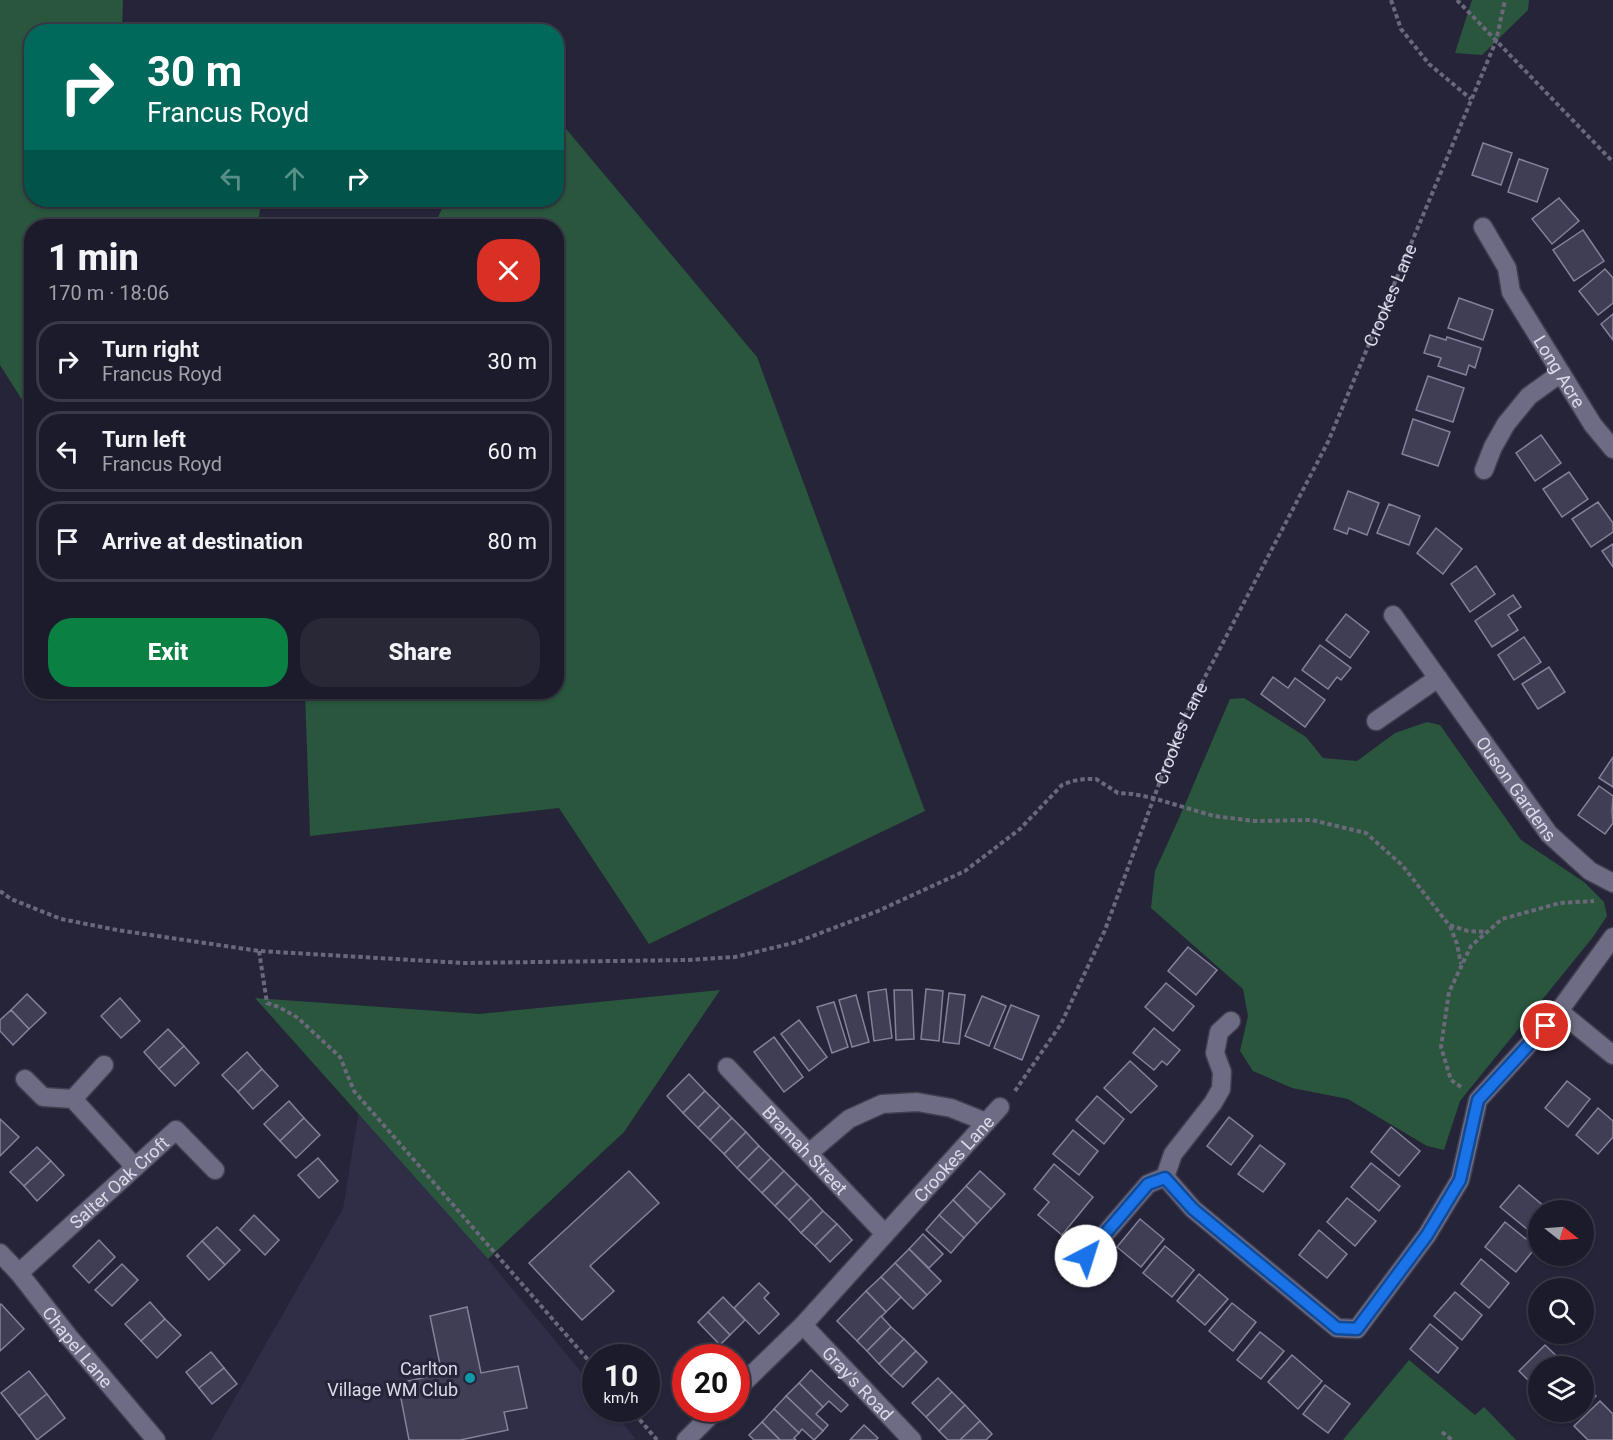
<!DOCTYPE html>
<meta charset="utf-8">
<style>
body{margin:0;font-family:Roboto,sans-serif;background:#292837;color:#f1f3f6;height:100vh;display:flex;flex-direction:column;font-size:22px;white-space:nowrap}
*{box-sizing:border-box;margin:0}
p{font-size:20px;color:#a0a1a9}
.icon{flex:none;width:33px;height:33px;fill:none;stroke:currentColor;stroke-width:2;stroke-linecap:round;stroke-linejoin:round}
.map{position:relative;flex:1;overflow:hidden}
.panel{position:absolute;left:24px;top:219px;width:540px;height:480px;display:flex;flex-direction:column;background:#1c1b2b;border-radius:24px;box-shadow:0 2px 4px #0004,0 0 0 2px #3a3947}
.panel>*{flex:none}
.hud{position:absolute;left:24px;top:24px;width:540px;height:183px;border-radius:24px;box-shadow:0 2px 4px #0004,0 0 0 2px #3a3947;background:#00695c;color:#fff;overflow:hidden}
.needle{width:39px;rotate:107deg}
.fabs{position:absolute;left:1528px;top:1200px;display:grid;gap:12px}
.fabs a{display:grid;place-items:center;width:66px;height:66px;border-radius:50%;background:#1c1b2b;box-shadow:0 2px 4px #0004,0 0 0 2px #3a3947;font-size:30px}
.speed{position:absolute;left:582px;top:1344px;display:flex;gap:12px;font-size:30px;font-weight:700;text-align:center}
.speed>*{display:grid;place-content:center;width:78px;height:78px;border-radius:50%;background:#1c1b2b;box-shadow:0 2px 4px #0004,0 0 0 2px #3a3947;line-height:1}
.speed small{font-size:15px;font-weight:400}
.speed .limit{border:9px solid #d22;background:#fff;color:#111}
.pin{position:absolute;display:grid;place-items:center;width:51px;height:51px;color:#fff;margin:-26px;border:3px solid #fff;border-radius:50%;box-shadow:0 2px 6px #0007}
.me{position:absolute;width:66px;margin:-33px;rotate:40deg;stroke-linejoin:round;filter:drop-shadow(0 0 4px #0008)}
.turn{display:flex;align-items:center;gap:21px;height:126px;padding:0 24px;font-size:27px}
.turn .icon{width:78px;height:78px;stroke-width:2.5}
.turn b{display:block;font-size:42px;line-height:51px}
.lanes{display:flex;align-items:center;height:57px;padding:0 24px;background:#0003;justify-content:center;gap:30px;direction:ltr}
.lanes .off{opacity:.35}
.round{display:grid;place-items:center;flex:none;width:63px;height:63px;border-radius:24px;background:#292837}
.headline{display:flex;align-items:center;justify-content:space-between;height:102px;padding:0 24px}
h1{font-size:36px;font-weight:800;line-height:45px}
.primary-button{display:flex;gap:12px;margin-top:auto;padding:12px 24px}
.primary-button a{flex:1;height:69px;border-radius:24px;background:#0b8043;color:#fff;font-size:24px;font-weight:800;line-height:69px;text-align:center}
.primary-button a+a{background:#292837;color:#f1f3f6}
ul{padding:0;list-style:none}
li{display:flex;align-items:center;gap:18px;height:81px;margin:0 12px 9px;padding:0 12px;border:3px solid #3a3947;border-radius:24px}
li div{flex:1}
li b{display:block;font-size:22px}
li em{font-style:normal}
.map>svg:first-child{display:block}
.built{fill:#302d47}
.green{fill:#29563d}
.building{fill:#403e55;stroke:#83829b;stroke-width:1.5}
.lines{fill:none;stroke-linecap:round;stroke-linejoin:round}
.minor-casing{stroke:#403e4f;stroke-width:21}
.path{stroke:#6a687a;stroke-width:4;stroke-dasharray:4.5 3;stroke-linecap:butt}
.minor{stroke:#6d6c84;stroke-width:18}
.route-casing{stroke:#114b97;stroke-width:15}
.route{stroke:#1a73e8;stroke-width:10}
.culture-dot{fill:#0f9aa8;stroke:#262439;stroke-width:2}
.labels{text-anchor:middle;dominant-baseline:central;stroke-width:6;stroke-linejoin:round;paint-order:stroke}
.street-label{font-size:18px;fill:#dbdae8;stroke:#262439}
.poi-label{font-size:18px;fill:#dbdae8;stroke:#262439;text-anchor:end}
</style>
<div class="map">
<svg width="1613" height="1440" viewBox="0 0 1613 1440">
<rect width="100%" height="100%" fill="#262439"/>
<polygon class="built" points="360,1104 595,1389 596,1408 611,1409 636,1439 630,1440 211,1440 343,1209"/>
<g class="green">
<polygon points="0,0 123,0 122,31 32,32 32,200 261,200 258,226 32,226 31,414 0,365"/>
<polygon points="1472,0 1529,0 1528,10 1482,55 1455,53"/>
<polygon points="557,118 757,357 925,811 649,944 559,808 310,836 305,692 556,692 556,226 434,226 446,200 556,200"/>
<polygon points="1244,698 1306,737 1323,758 1357,761 1395,733 1427,722 1440,725 1521,840 1584,882 1604,902 1607,916 1593,937 1460,1101 1444,1150 1427,1146 1348,1099 1292,1088 1253,1071 1240,1051 1248,1016 1243,989 1151,908 1155,871 1180,816 1230,699"/>
<polygon points="720,990 624,1132 488,1259 255,998 479,1014"/>
<polygon points="1409,1360 1475,1415 1484,1407 1516,1440 1343,1440"/>
</g>
<g class="building">
<polygon points="1483,143 1512,153 1501,185 1472,175"/>
<polygon points="1519,159 1548,169 1537,202 1508,192"/>
<polygon points="1559,198 1579,221 1552,244 1532,219"/>
<polygon points="1583,230 1604,261 1574,281 1553,250"/>
<polygon points="1605,269 1613,278 1613,303 1598,315 1579,291"/>
<polygon points="1459,298 1493,310 1483,340 1448,328"/>
<polygon points="1613,314 1613,340 1601,324"/>
<polygon points="1430,335 1446,340 1447,337 1481,348 1475,368 1469,365 1466,375 1438,366 1441,358 1424,353"/>
<polygon points="1428,376 1464,388 1453,422 1416,410"/>
<polygon points="1413,419 1450,432 1438,466 1402,454"/>
<polygon points="1541,435 1561,463 1535,481 1516,453"/>
<polygon points="1569,472 1588,499 1562,517 1543,489"/>
<polygon points="1348,491 1379,503 1367,535 1349,528 1347,534 1334,529"/>
<polygon points="1598,502 1613,523 1613,532 1591,547 1572,519"/>
<polygon points="1389,504 1420,516 1409,545 1377,533"/>
<polygon points="1436,528 1462,549 1443,574 1417,553"/>
<polygon points="1613,544 1613,567 1602,551"/>
<polygon points="1476,566 1495,594 1470,612 1451,584"/>
<polygon points="1513,595 1521,607 1508,615 1518,630 1492,647 1475,621"/>
<polygon points="1346,614 1369,632 1350,658 1326,640"/>
<polygon points="1524,637 1541,662 1514,680 1498,655"/>
<polygon points="1320,645 1351,668 1341,680 1337,677 1328,689 1302,670"/>
<polygon points="1549,667 1565,692 1538,709 1522,684"/>
<polygon points="1273,677 1288,688 1295,678 1325,700 1305,727 1261,694"/>
<polygon points="1613,757 1613,787 1599,778"/>
<polygon points="1599,786 1613,796 1612,812 1613,823 1605,834 1578,815"/>
<polygon points="1188,947 1217,970 1196,995 1168,971"/>
<polygon points="1166,983 1194,1006 1173,1031 1145,1007"/>
<polygon points="886,989 892,1038 874,1041 868,992"/>
<polygon points="926,989 943,991 939,1041 921,1039"/>
<polygon points="894,990 912,990 914,1039 896,1040"/>
<polygon points="949,993 965,995 959,1044 943,1042"/>
<polygon points="27,994 46,1013 29,1029 11,1010"/>
<polygon points="856,995 869,1042 852,1047 839,1000"/>
<polygon points="982,996 1006,1006 989,1046 965,1036"/>
<polygon points="120,998 140,1021 121,1038 101,1016"/>
<polygon points="834,1002 848,1047 832,1053 817,1007"/>
<polygon points="1011,1005 1039,1016 1022,1060 994,1048"/>
<polygon points="11,1010 29,1029 13,1045 0,1031 0,1020"/>
<polygon points="799,1020 827,1057 809,1071 781,1034"/>
<polygon points="1154,1028 1180,1050 1167,1065 1162,1061 1154,1070 1133,1053"/>
<polygon points="168,1029 184,1046 159,1069 144,1052"/>
<polygon points="774,1037 803,1077 784,1092 754,1052"/>
<polygon points="184,1046 199,1063 175,1086 159,1069"/>
<polygon points="247,1052 262,1069 238,1092 222,1075"/>
<polygon points="1130,1061 1157,1086 1131,1113 1104,1088"/>
<polygon points="262,1069 278,1086 253,1109 238,1092"/>
<polygon points="689,1074 705,1091 683,1113 667,1096"/>
<polygon points="1567,1081 1590,1099 1568,1127 1545,1108"/>
<polygon points="705,1091 720,1106 698,1128 683,1113"/>
<polygon points="1097,1096 1124,1119 1104,1144 1076,1120"/>
<polygon points="289,1101 304,1118 280,1141 264,1124"/>
<polygon points="720,1106 732,1118 710,1140 698,1128"/>
<polygon points="1598,1108 1613,1121 1613,1137 1598,1154 1576,1135"/>
<polygon points="1229,1117 1253,1136 1231,1165 1207,1146"/>
<polygon points="304,1118 320,1135 296,1158 280,1141"/>
<polygon points="732,1118 746,1132 724,1154 710,1140"/>
<polygon points="0,1119 19,1137 0,1156"/>
<polygon points="1391,1127 1420,1151 1399,1176 1371,1152"/>
<polygon points="1073,1130 1098,1151 1079,1175 1053,1154"/>
<polygon points="746,1132 759,1146 737,1168 724,1154"/>
<polygon points="1260,1145 1285,1164 1263,1192 1238,1174"/>
<polygon points="759,1146 771,1158 749,1180 737,1168"/>
<polygon points="37,1147 51,1161 24,1186 10,1172"/>
<polygon points="318,1158 338,1181 319,1198 298,1175"/>
<polygon points="771,1158 784,1171 762,1193 749,1180"/>
<polygon points="51,1161 64,1175 37,1201 24,1186"/>
<polygon points="1371,1163 1400,1186 1379,1211 1351,1187"/>
<polygon points="1054,1164 1093,1197 1062,1235 1038,1215 1049,1202 1034,1189"/>
<polygon points="629,1171 659,1203 590,1266 614,1291 582,1320 529,1263"/>
<polygon points="784,1171 797,1184 775,1206 762,1193"/>
<polygon points="980,1171 1005,1194 991,1209 966,1186"/>
<polygon points="797,1184 811,1198 789,1220 775,1206"/>
<polygon points="1519,1185 1545,1207 1542,1210 1539,1210 1539,1215 1527,1229 1500,1207"/>
<polygon points="966,1186 991,1209 977,1224 953,1200"/>
<polygon points="811,1198 823,1211 801,1233 789,1220"/>
<polygon points="1347,1198 1376,1221 1355,1246 1327,1222"/>
<polygon points="953,1200 977,1224 964,1238 939,1215"/>
<polygon points="823,1211 837,1224 815,1246 801,1233"/>
<polygon points="254,1215 279,1240 265,1255 240,1230"/>
<polygon points="939,1215 964,1238 951,1253 926,1230"/>
<polygon points="1140,1219 1164,1239 1141,1267 1117,1247"/>
<polygon points="1505,1222 1536,1247 1516,1272 1485,1247"/>
<polygon points="837,1224 852,1240 830,1262 815,1246"/>
<polygon points="217,1227 240,1250 225,1265 202,1241"/>
<polygon points="1319,1230 1347,1254 1327,1278 1299,1255"/>
<polygon points="923,1234 943,1254 929,1268 909,1249"/>
<polygon points="99,1240 115,1257 89,1283 73,1266"/>
<polygon points="202,1241 225,1265 209,1280 187,1256"/>
<polygon points="1165,1246 1194,1270 1172,1297 1143,1273"/>
<polygon points="909,1249 941,1281 927,1295 895,1263"/>
<polygon points="1481,1259 1509,1283 1489,1308 1461,1284"/>
<polygon points="895,1263 927,1295 913,1309 881,1277"/>
<polygon points="122,1264 138,1280 112,1306 95,1290"/>
<polygon points="1199,1274 1228,1299 1205,1325 1177,1301"/>
<polygon points="881,1277 901,1297 886,1312 866,1291"/>
<polygon points="759,1283 769,1293 764,1298 779,1314 759,1334 734,1308"/>
<polygon points="866,1291 886,1312 857,1341 837,1321"/>
<polygon points="1455,1292 1482,1315 1462,1340 1434,1316"/>
<polygon points="723,1297 745,1320 730,1335 708,1312"/>
<polygon points="150,1302 165,1319 141,1341 125,1324"/>
<polygon points="1232,1303 1256,1322 1233,1351 1209,1331"/>
<polygon points="1,1304 24,1329 0,1351 0,1305"/>
<polygon points="467,1307 481,1373 518,1366 527,1408 504,1412 508,1430 460,1440 409,1440 398,1383 442,1374 430,1316"/>
<polygon points="708,1312 730,1335 720,1345 698,1322"/>
<polygon points="881,1316 891,1327 867,1351 857,1341"/>
<polygon points="165,1319 181,1335 157,1358 141,1341"/>
<polygon points="1430,1324 1458,1348 1438,1373 1410,1349"/>
<polygon points="891,1327 904,1339 879,1364 867,1351"/>
<polygon points="1260,1332 1284,1351 1261,1379 1237,1360"/>
<polygon points="904,1339 916,1351 891,1376 879,1364"/>
<polygon points="1545,1345 1567,1366 1539,1366 1539,1391 1519,1371"/>
<polygon points="916,1351 927,1362 903,1387 891,1376"/>
<polygon points="211,1352 224,1368 199,1388 186,1372"/>
<polygon points="1292,1355 1322,1381 1298,1409 1268,1382"/>
<polygon points="224,1368 237,1384 212,1404 199,1388"/>
<polygon points="811,1370 848,1405 841,1412 829,1401 823,1407 799,1383"/>
<polygon points="29,1371 47,1394 19,1416 1,1393"/>
<polygon points="938,1378 952,1392 926,1417 912,1403"/>
<polygon points="799,1383 823,1407 816,1414 828,1425 823,1431 786,1396"/>
<polygon points="1584,1384 1596,1396 1584,1408"/>
<polygon points="1325,1385 1350,1404 1328,1433 1303,1414"/>
<polygon points="952,1392 965,1405 939,1431 926,1417"/>
<polygon points="47,1394 65,1418 37,1440 19,1416"/>
<polygon points="786,1396 823,1431 814,1440 802,1429 799,1433 774,1409"/>
<polygon points="1600,1401 1613,1414 1613,1440 1588,1440 1574,1426"/>
<polygon points="965,1405 980,1421 960,1440 948,1440 939,1431"/>
<polygon points="774,1409 799,1433 794,1438 796,1440 780,1440 762,1422"/>
<polygon points="1560,1412 1581,1412 1570,1422"/>
<polygon points="980,1421 992,1434 986,1440 960,1440"/>
<polygon points="762,1422 780,1440 754,1440 749,1435"/>
<polygon points="864,1425 878,1438 876,1440 850,1440"/>
</g>
<g class="lines">
<defs>
<g id="minor">
<path id="s2" d="M1483,227l24,41 4,24 82,133 20,24"/>
<polyline points="1484,470 1493,447 1506,424 1529,396 1561,373"/>
<path id="s3" d="M1393,615l156,219 41,37 23,12"/>
<polyline points="1376,721 1438,678"/>
<polyline points="1559,1011 1613,1055"/>
<polyline points="1231,1021 1219,1032 1215,1053 1222,1072 1221,1089 1213,1103 1173,1154 1165,1177 1193,1209 1337,1328 1357,1329 1427,1235 1460,1180 1478,1100 1559,1011 1613,937"/>
<path id="s4" d="M727,1067l158,167"/>
<polyline points="25,1079 43,1097 73,1099 135,1167"/>
<polyline points="73,1099 104,1065"/>
<polyline points="809,1153 849,1119 882,1104 917,1102 951,1108 986,1122"/>
<path id="s5" d="M0,1253l19,20 50,64 87,103"/>
<polyline points="1086,1256 1148,1184 1165,1177"/>
<path id="s6" d="M19,1273l157,-143 39,40"/>
<path id="s7" d="M803,1325l109,115"/>
<path id="s8" d="M736,1390l67,-65 197,-218"/>
<polyline points="686,1440 718,1408"/>
</g>
</defs>
<use href="#minor" class="minor-casing"/>
<g class="path">
<polyline points="1391,0 1401,29 1429,64 1471,99"/>
<polyline points="1457,0 1613,162"/>
<polyline points="0,891 11,899 61,919 117,930 259,951 464,963 689,960 735,957 797,942 878,911 965,871 1020,829 1062,785 1072,781 1085,779 1096,779 1118,793 1133,794 1153,798 1214,816 1254,821 1312,820 1366,833 1402,865 1449,925 1468,931 1486,932"/>
<polyline points="1450,926 1457,944 1461,964"/>
<polyline points="259,951 267,1003 279,1007 298,1018 340,1057 354,1091 596,1369"/>
<polyline points="1461,1087 1451,1080 1441,1047 1449,992 1471,946 1502,919 1560,903 1594,901"/>
<path id="s1" d="M1015,1091l46,-67 44,-94 78,-211 145,-277 168,-401 9,-41"/>
<polyline points="630,1408 657,1440"/>
<polyline points="1442,1432 1452,1440"/>
</g>
<use href="#minor" class="minor"/>
</g>
<g class="lines">
<defs>
<polyline id="route" points="1086,1256 1148,1184 1165,1178 1193,1209 1337,1328 1357,1329 1427,1235 1460,1180 1478,1100 1546,1026"/>
</defs>
<use href="#route" class="route-casing"/>
<use href="#route" class="route"/>
</g>
<circle class="culture-dot" cx="470" cy="1378" r="6"/>
<g class="labels">
<g class="street-label">
<text stroke="none"><textPath href="#s1" startOffset="882">Crookes Lane</textPath></text>
<text stroke="none"><textPath href="#s2" startOffset="165">Long Acre</textPath></text>
<text stroke="none"><textPath href="#s1" startOffset="396">Crookes Lane</textPath></text>
<text stroke="none"><textPath href="#s3" startOffset="213">Ouson Gardens</textPath></text>
<text stroke="none"><textPath href="#s4" startOffset="114">Bramah Street</textPath></text>
<text stroke="none"><textPath href="#s8" startOffset="318">Crookes Lane</textPath></text>
<text stroke="none"><textPath href="#s6" startOffset="135">Salter Oak Croft</textPath></text>
<text stroke="none"><textPath href="#s5" startOffset="122">Chapel Lane</textPath></text>
<text stroke="none"><textPath href="#s7" startOffset="80">Gray's Road</textPath></text>
</g>
<g class="poi-label">
<text x="458" y="1368">Carlton<tspan x="458" dy="21">Village WM Club</tspan></text>
</g>
</g>
</svg>
<div class="fabs">
<a><svg class="needle" viewBox="-14 -14 28 28"><path d="M0-13l5 13h-10z" fill="#e53935"/><path d="M0 13l5-13h-10z" fill="#a0a1a9"/></svg></a>
<a><svg class="icon" aria-label="search" viewBox="0 0 24 24"><circle cx="10" cy="10" r="6"/><path d="M15 15l6 6"/></svg></a>
<a><svg class="icon" aria-label="layers" viewBox="0 0 24 24"><path d="M12 4l9 5-9 5-9-5zM3 14l9 5 9-5"/></svg></a>
</div>
<div class="speed"><div>10<small>km/h</small></div><div class="limit">20</div></div>
<div class="pin" style="left:1546px;top:1026px;background:#d93025"><svg class="icon" aria-label="arrive" viewBox="0 0 24 24"><path d="M6 21V4h12l-3 4 3 4H6"/></svg></div>
<svg class="me" style="left:1086px;top:1256px" viewBox="-20 -20 40 40"><circle r="19" fill="#fff"/><path d="M0-13L10 11 0 6-10 11z" fill="#1a73e8"/></svg>
<div class="hud">
<div class="turn"><svg class="icon" aria-label="right" viewBox="0 0 24 24"><path d="M7 20v-9h11M14 6l5 5-5 5"/></svg><div><b>30 m</b>Francus Royd</div></div>
<div class="lanes"><svg class="icon off" aria-label="left" viewBox="0 0 24 24"><path d="M17 20v-9H6M10 6l-5 5 5 5"/></svg><svg class="icon off" aria-label="ahead" viewBox="0 0 24 24"><path d="M12 20V5M6 11l6-6 6 6"/></svg><svg class="icon" aria-label="right" viewBox="0 0 24 24"><path d="M7 20v-9h11M14 6l5 5-5 5"/></svg></div>
</div>
<section class="panel">
<div class="headline"><div><h1>1 min</h1><p>170 m · 18:06</p></div><a class="round" style="background:#d93025;color:#fff"><svg class="icon" aria-label="close" viewBox="0 0 24 24"><path d="M6 6l12 12M18 6L6 18"/></svg></a></div>
<ul>
<li><svg class="icon" aria-label="right" viewBox="0 0 24 24"><path d="M7 20v-9h11M14 6l5 5-5 5"/></svg><div><b>Turn right</b><p>Francus Royd</p></div><em>30 m</em></li>
<li><svg class="icon" aria-label="left" viewBox="0 0 24 24"><path d="M17 20v-9H6M10 6l-5 5 5 5"/></svg><div><b>Turn left</b><p>Francus Royd</p></div><em>60 m</em></li>
<li><svg class="icon" aria-label="arrive" viewBox="0 0 24 24"><path d="M6 21V4h12l-3 4 3 4H6"/></svg><div><b>Arrive at destination</b></div><em>80 m</em></li>
</ul>
<div class="primary-button"><a>Exit</a><a>Share</a></div>
</section>
</div>
